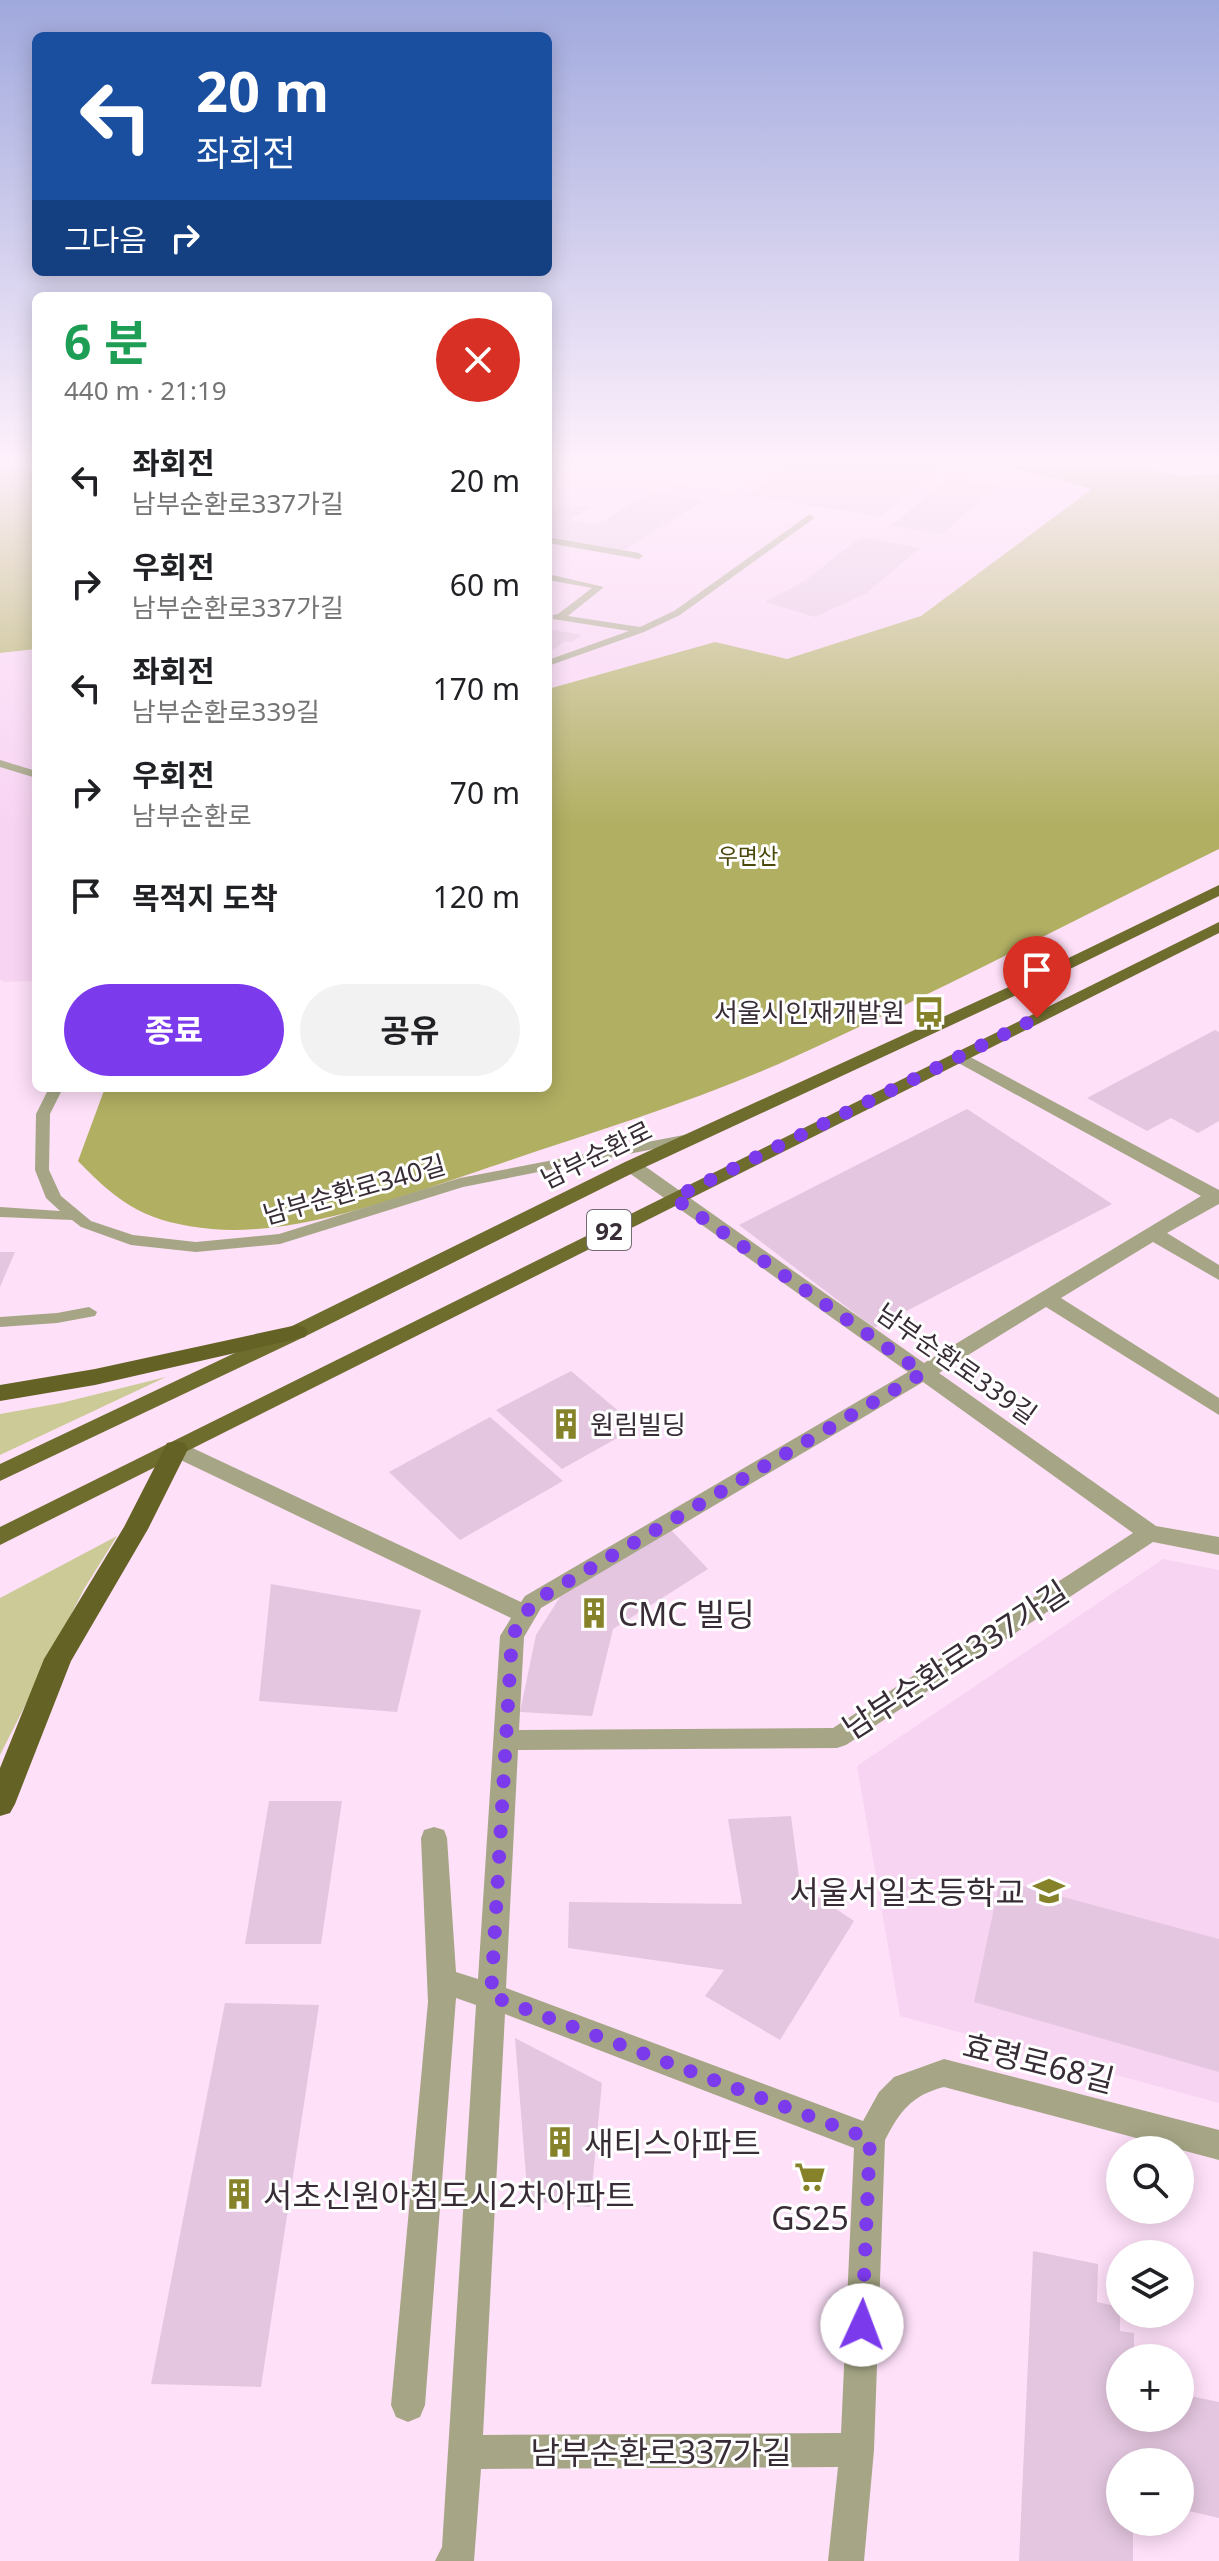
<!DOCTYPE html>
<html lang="ko">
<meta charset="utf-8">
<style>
body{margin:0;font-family:"Noto Sans","Noto Sans KR",sans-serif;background:#f2f2f2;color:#202124;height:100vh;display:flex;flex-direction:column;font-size:30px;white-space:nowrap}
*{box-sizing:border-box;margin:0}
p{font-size:26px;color:#757577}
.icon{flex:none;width:44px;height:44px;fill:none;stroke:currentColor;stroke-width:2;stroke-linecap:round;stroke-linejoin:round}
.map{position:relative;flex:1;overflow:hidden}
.drawer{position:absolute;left:32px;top:292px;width:520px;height:800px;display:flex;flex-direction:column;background:#fff;border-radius:12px;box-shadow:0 4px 20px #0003}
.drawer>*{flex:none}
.hud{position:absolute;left:32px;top:32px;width:520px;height:244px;border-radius:12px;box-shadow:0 4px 20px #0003;background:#1a4fa0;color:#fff;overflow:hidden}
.controls{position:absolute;left:1106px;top:2136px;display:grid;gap:16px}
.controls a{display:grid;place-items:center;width:88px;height:88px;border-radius:50%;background:#fff;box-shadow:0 4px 20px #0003;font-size:40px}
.pin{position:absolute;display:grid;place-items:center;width:68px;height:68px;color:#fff;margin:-82px -34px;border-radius:50% 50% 50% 0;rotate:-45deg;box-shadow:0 0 8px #0007}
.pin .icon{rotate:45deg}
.me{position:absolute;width:88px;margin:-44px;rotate:2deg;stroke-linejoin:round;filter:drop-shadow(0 0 6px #0008)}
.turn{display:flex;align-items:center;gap:28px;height:168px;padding:0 32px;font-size:36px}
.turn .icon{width:104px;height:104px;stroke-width:2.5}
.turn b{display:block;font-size:56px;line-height:68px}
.then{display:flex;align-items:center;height:76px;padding:0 32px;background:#0003;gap:16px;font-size:30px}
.round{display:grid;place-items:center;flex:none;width:84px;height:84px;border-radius:42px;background:#f2f2f2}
.summary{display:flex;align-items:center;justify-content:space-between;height:136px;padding:0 32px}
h1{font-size:48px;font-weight:700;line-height:60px;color:#1e9e55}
.action{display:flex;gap:16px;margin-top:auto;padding:16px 32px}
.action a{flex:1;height:92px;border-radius:48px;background:#7c3aed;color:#fff;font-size:32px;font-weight:700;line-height:92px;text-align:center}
.action a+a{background:#f2f2f2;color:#202124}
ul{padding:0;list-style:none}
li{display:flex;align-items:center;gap:24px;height:104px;padding:0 32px}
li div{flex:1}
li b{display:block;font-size:30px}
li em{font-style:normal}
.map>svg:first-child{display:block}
.built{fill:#f8d4f3}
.green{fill:#cccb98}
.forest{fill:#b1af62}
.building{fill:#e4c6e0}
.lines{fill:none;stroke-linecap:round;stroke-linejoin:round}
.service{fill:#a6a686;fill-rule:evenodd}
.minor{fill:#a6a686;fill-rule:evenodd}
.primary{fill:#6f6d2e;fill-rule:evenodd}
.trunk{fill:#646225;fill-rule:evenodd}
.route{stroke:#7c3aed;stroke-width:14;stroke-dasharray:0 25.2}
.labels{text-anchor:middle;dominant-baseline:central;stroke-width:6;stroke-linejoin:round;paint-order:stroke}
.far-park-label{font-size:22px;fill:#4b480b;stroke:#fff}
.shield{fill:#fff;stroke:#746c73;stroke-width:2}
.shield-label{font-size:24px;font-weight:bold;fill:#382d37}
.poi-label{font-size:26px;fill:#382d37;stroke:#fff;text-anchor:end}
.street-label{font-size:26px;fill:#382d37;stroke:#fff}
.near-poi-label{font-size:32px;fill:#382d37;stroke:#fff;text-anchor:start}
.near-street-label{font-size:32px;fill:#382d37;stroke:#fff}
</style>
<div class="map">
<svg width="1219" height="2561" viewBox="0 0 1219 2561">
<rect width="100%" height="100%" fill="#fee0f9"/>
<g class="built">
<polygon points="548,466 733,492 775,466 1008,466 1093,489 921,616 787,659 715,642 548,689"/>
<polygon points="36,649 36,981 4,982 0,980 0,653"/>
<polygon points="1163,1559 1219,1570 1219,2103 900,2016 857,1766"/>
</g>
<g class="green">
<polygon points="166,1377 0,1455 0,1414 61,1403"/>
<polygon points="117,1536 84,1589 0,1755 0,1598"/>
</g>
<g class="forest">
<polygon points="0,466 36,466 36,649 0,653"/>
<path d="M1008,466h121l51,9 39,-1v375c-141,69 -281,143 -425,208 -98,45 -202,75 -304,110 -80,27 -193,70 -278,62 -63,-6 -91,-23 -134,-68l27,-73h443v-399l167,-47 72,17 134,-43 171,-127z"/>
</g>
<g class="building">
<polygon points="787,466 937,466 943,467 880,516 746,495"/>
<polygon points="949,478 998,485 942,534 891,526"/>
<polygon points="652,492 703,501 624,550 548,536 548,513 564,504 590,508 570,520 596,525"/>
<polygon points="861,537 920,548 865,594 815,617 765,602 806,580"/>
<polygon points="548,629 582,635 572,642 565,641 551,651 548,651"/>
<polygon points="1215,1030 1219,1032 1219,1121 1198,1133 1171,1118 1147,1131 1087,1098"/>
<polygon points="967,1109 1112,1204 874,1328 739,1225"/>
<polygon points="0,1252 15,1252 0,1287"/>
<polygon points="571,1371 628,1419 610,1429 619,1437 562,1469 496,1410"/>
<polygon points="490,1417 563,1481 460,1540 389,1472"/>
<polygon points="671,1530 708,1569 613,1629 592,1716 520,1712 536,1635 560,1597"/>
<polygon points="271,1584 421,1610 397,1712 259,1701"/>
<polygon points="269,1801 342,1801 321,1944 245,1944"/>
<polygon points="791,1816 800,1885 854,1921 780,2040 705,1996 724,1970 568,1948 569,1902 742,1904 728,1819"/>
<polygon points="1000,1880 1219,1939 1219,2072 974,2002"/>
<polygon points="225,2003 319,2005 261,2387 151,2384"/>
<polygon points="515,2038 602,2083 590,2207 528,2201"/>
<polygon points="1033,2251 1098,2264 1097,2302 1120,2307 1120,2331 1134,2333 1134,2358 1120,2358 1120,2418 1180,2418 1180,2394 1219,2402 1219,2518 1180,2509 1180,2462 1120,2462 1120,2522 1133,2522 1133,2561 1019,2561"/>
</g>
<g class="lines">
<g class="service">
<polygon points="810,514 814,517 813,519 680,615 644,632 548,666 548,660 629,631 553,619 553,615 558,614 592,588 548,580 548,574 604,587 568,616 640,627 674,611"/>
<polygon points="548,537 639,553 643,556 639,559 548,543"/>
<polygon points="0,760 36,771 36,778 0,767"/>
<polygon points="49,1088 63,1088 50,1114 49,1170 61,1196 91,1221 133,1235 196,1242 279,1234 460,1178 689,1134 696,1138 689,1142 463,1187 280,1244 196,1252 131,1245 81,1227 72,1220 0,1217 0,1207 60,1211 46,1198 35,1170 36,1114"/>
<polygon points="89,1307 97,1312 95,1316 57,1323 0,1327 0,1317 57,1313"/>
</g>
<path class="minor" d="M959,1051l260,139v14l-52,29 52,32v15l-66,-38 -92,56 158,100v17l-173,-108 -107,66 217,153 63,11v18l-66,-13 -307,203 -9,3 -319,2 -12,238 357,133 16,-29 15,-15 50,-18 275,71v30l-275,-73c-32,8 -44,24 -59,53l-11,310 -10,111h-36l10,-94 -357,2 -7,92h-39l7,-14 34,-542 -20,-7 -31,407 -5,12 -12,5 -12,-5 -5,-12 37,-403 -7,-164 3,-8 10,-3 10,3 3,8 9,134 22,7 22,-343 11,-18 -343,-164 -3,-5 3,-5h16l337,158 4,-6 383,-224 -283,-202 -2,-4 2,-4h14l285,201 277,-167 -248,-136 -3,-4zM923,1382l210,151 -300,195 -314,2 5,-93 17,-29zM505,2014l349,134 -13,285 -358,2z"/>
<g class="primary">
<polygon points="1219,885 1219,896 1025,991 639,1170 304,1337 0,1481 0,1464 290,1327 625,1162 1013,985"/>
<polygon points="1219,922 1219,933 0,1545 0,1527"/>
</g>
<g class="trunk">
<polygon points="297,1325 305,1327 308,1332 305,1337 95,1385 0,1401 0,1385 95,1369"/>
<polygon points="176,1441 185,1443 188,1449 148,1529 71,1661 15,1804 10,1813 0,1816 0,1768 44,1659 124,1527 167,1443"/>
</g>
</g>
<linearGradient id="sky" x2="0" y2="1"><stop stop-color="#a0a9dd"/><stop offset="0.56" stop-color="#fff1fc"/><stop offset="1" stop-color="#fff1fc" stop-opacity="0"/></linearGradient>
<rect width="1219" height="825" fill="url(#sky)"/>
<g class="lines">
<polyline class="route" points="862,2325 870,2139 491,1996 512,1636 533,1602 923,1373 674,1198 1037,1018"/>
</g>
<defs>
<symbol id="bus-bare" viewBox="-9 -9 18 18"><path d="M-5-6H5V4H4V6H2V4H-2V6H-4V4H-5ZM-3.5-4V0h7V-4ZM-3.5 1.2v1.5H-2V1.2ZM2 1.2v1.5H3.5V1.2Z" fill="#85822a" stroke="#fff" stroke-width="2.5" paint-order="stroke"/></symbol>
<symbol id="building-bare" viewBox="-9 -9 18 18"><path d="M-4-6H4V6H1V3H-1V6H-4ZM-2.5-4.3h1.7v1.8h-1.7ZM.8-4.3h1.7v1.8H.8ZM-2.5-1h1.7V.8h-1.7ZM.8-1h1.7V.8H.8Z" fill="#85822a" stroke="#fff" stroke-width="2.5" paint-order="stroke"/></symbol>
<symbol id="school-bare" viewBox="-9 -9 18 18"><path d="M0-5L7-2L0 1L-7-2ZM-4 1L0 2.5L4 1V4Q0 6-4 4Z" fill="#85822a" stroke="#fff" stroke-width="2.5" paint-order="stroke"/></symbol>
<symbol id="supermarket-bare" viewBox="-9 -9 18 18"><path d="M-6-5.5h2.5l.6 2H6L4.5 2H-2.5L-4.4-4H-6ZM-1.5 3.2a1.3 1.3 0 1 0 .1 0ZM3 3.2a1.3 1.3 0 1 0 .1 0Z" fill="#85822a" stroke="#fff" stroke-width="2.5" paint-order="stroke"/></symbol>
</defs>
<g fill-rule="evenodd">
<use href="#bus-bare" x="907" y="990" width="44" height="44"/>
<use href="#building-bare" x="544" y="1402" width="44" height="44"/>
<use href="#building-bare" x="572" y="1591" width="44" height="44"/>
<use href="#school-bare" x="1027" y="1869" width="44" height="44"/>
<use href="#building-bare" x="538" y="2120" width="44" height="44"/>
<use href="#supermarket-bare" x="788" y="2155" width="44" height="44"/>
<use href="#building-bare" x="217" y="2172" width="44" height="44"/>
</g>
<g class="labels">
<g class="far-park-label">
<text x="748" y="855">우면산</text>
</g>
<rect class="shield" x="587" y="1210" width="44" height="40" rx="6"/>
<g class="shield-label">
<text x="609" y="1230">92</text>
</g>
<g class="poi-label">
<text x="905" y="1012">서울시인재개발원</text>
<text x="590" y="1424" text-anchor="start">원림빌딩</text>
</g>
<g class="street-label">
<text transform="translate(596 1154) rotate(-26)">남부순환로</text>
<text transform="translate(354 1189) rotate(-16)">남부순환로340길</text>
<text transform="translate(957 1363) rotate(35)">남부순환로339길</text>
</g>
<g class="near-poi-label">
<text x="618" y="1613">CMC 빌딩</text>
<text x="1025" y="1891" text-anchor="end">서울서일초등학교</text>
<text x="584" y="2142">새티스아파트</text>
<text x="263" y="2194">서초신원아침도시2차아파트</text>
<text x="810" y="2217" text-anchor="middle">GS25</text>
</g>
<g class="near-street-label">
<text transform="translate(955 1659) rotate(-33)">남부순환로337가길</text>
<text transform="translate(1039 2062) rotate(14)">효령로68길</text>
<text x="661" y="2451">남부순환로337가길</text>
</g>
</g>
</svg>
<div class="controls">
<a><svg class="icon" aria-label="search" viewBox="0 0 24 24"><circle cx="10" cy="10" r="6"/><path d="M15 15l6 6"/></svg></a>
<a><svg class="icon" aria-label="layers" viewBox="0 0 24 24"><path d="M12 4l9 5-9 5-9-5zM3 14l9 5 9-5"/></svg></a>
<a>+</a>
<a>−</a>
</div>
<div class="pin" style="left:1037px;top:1018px;background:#d93025"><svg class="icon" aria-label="arrive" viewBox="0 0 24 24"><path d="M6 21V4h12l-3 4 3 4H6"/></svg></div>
<svg class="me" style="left:862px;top:2325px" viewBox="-20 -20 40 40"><circle r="19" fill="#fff"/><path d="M0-13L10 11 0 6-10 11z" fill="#7c3aed"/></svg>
<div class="hud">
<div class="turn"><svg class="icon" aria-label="left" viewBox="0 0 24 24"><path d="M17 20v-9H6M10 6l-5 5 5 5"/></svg><div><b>20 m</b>좌회전</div></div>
<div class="then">그다음<svg class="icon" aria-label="right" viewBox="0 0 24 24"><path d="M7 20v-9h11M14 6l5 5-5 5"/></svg></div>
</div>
<section class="drawer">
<div class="summary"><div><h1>6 분</h1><p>440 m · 21:19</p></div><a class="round" style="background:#d93025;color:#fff"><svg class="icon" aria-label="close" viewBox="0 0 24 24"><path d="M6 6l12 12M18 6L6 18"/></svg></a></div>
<ul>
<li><svg class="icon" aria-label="left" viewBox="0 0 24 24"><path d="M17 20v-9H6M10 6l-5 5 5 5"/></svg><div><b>좌회전</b><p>남부순환로337가길</p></div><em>20 m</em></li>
<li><svg class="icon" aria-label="right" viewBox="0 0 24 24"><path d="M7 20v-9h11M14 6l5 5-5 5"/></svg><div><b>우회전</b><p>남부순환로337가길</p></div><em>60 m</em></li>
<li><svg class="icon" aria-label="left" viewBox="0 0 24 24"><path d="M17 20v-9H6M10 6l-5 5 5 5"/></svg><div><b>좌회전</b><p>남부순환로339길</p></div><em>170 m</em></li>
<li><svg class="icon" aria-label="right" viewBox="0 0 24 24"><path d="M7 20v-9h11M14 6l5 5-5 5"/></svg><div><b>우회전</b><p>남부순환로</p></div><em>70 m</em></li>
<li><svg class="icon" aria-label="arrive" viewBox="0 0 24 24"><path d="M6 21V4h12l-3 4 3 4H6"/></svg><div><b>목적지 도착</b></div><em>120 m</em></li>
</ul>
<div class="action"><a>종료</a><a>공유</a></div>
</section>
</div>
